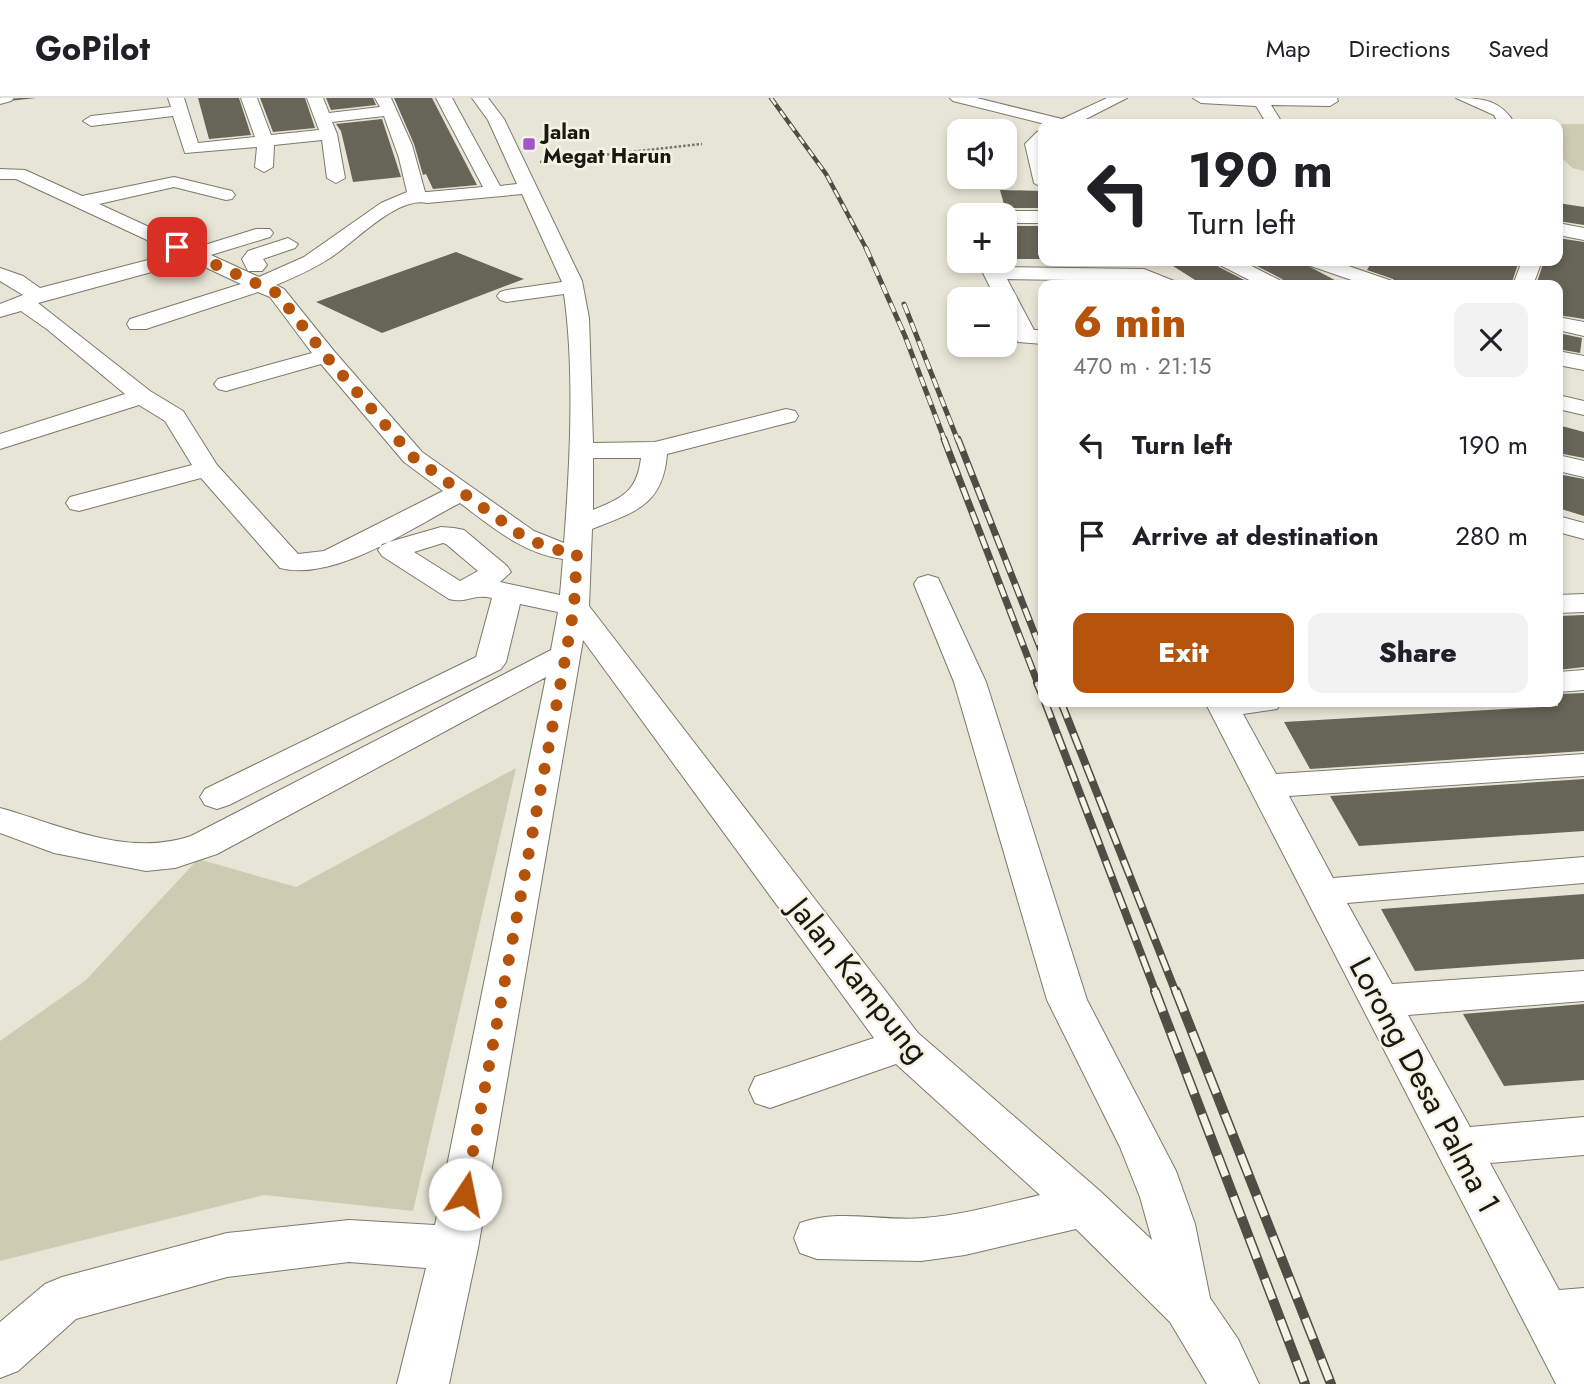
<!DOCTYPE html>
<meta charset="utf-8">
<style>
body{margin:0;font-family:Jost,sans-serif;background:#f2f2f2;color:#202124;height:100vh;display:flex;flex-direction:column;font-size:26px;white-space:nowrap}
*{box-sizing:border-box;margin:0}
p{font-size:23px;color:#757577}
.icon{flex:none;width:38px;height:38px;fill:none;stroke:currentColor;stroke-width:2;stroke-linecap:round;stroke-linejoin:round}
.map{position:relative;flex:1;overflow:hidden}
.drawer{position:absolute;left:1038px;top:182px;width:525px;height:427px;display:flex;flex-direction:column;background:#fff;border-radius:14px;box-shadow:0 4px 10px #0003}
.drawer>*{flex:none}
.banner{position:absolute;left:1038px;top:21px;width:525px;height:147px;border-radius:14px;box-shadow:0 4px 10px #0003;background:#fff;color:#202124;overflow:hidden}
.fabs{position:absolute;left:947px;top:21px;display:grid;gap:14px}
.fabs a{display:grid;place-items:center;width:70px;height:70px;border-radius:14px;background:#fff;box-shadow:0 4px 10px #0003;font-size:35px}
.pin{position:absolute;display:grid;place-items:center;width:60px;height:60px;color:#fff;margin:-30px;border-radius:14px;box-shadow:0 4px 10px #0006}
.me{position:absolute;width:77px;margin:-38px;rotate:11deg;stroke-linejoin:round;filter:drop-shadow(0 0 5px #0008)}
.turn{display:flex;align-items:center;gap:24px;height:147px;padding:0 35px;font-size:32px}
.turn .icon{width:91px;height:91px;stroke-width:2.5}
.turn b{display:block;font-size:49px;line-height:60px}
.round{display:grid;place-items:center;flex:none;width:74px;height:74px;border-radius:14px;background:#f2f2f2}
.head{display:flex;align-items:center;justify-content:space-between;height:119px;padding:0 35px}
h1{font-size:42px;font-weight:800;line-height:52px;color:#b45309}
.action{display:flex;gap:14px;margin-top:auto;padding:14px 35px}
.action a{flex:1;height:80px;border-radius:14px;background:#b45309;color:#fff;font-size:28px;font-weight:800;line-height:80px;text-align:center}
.action a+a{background:#f2f2f2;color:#202124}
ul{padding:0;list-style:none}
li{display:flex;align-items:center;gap:21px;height:91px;padding:0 35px}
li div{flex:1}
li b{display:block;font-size:26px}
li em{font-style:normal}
header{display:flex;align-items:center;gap:42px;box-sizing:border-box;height:98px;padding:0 35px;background:#fff;border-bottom:2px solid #e0e0e0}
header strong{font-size:33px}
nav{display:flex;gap:38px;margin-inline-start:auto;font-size:24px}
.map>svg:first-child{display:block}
.green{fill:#cdcbb2}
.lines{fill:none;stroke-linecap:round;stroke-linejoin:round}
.stream{fill:#6c694c;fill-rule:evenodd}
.building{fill:#676558}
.minor-casing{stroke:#7a796b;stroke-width:2}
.path{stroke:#77766c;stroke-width:2.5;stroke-dasharray:2.5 2;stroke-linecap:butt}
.minor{fill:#fff;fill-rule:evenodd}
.rail-far4-casing{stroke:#4f4e46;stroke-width:4.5}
.rail-far3-casing{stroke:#4f4e46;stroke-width:5}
.rail-far2-casing{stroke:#4f4e46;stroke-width:7}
.rail-far1-casing{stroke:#4f4e46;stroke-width:8}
.rail-casing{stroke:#4f4e46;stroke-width:10}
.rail-far4{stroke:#f5f3e3;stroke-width:2.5;stroke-dasharray:8;stroke-linecap:butt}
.rail-far3{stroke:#f5f3e3;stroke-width:3.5;stroke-dasharray:10;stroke-linecap:butt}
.rail-far2{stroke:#f5f3e3;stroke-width:4.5;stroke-dasharray:13;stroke-linecap:butt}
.rail-far1{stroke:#f5f3e3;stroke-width:5;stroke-dasharray:17;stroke-linecap:butt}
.rail{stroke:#f5f3e3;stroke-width:7;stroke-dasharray:22;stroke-linecap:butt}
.route{stroke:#b45309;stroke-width:12;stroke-dasharray:0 21.6}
.poi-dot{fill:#a257c9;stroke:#f5f3e3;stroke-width:2.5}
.labels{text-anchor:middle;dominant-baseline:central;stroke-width:5;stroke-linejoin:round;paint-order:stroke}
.far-poi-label{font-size:21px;font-weight:bold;fill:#191913;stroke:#f5f3e3;text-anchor:start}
.near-street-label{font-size:32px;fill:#191913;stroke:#f5f3e3}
</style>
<header>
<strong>GoPilot</strong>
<nav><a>Map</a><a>Directions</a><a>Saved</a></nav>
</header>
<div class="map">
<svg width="1584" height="1286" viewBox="0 0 1584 1286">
<rect width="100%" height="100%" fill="#e7e6d6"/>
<g class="green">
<polygon points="1562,26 1584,26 1584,73 1572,70 1558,56 1558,36"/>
<polygon points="516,670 413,1113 264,1097 0,1163 0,943 86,882 198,761 296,789"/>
</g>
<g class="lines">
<polygon class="stream" points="20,0 36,0 0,4 0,2"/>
</g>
<g class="building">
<polygon points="198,0 239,0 251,37 209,41"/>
<polygon points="260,0 305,0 315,30 273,34"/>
<polygon points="326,0 373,0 376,7 331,12"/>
<polygon points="394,0 432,0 477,87 433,91 426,76 423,77 414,46"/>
<polygon points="382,21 401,79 353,84 341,33 336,26"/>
<polygon points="1000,92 1043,93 1043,110 1005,110"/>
<polygon points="1558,105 1584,109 1584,127 1558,123"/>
<polygon points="1009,128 1043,128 1043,161 1016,161"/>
<polygon points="1558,140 1584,144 1584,221 1558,217 1558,187 1536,187 1544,163 1558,163"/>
<polygon points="456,154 524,181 382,235 316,204"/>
<polygon points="1165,163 1214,163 1219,169 1254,187 1203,187"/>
<polygon points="1247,163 1299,163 1344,187 1287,187 1282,181"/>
<polygon points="1372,163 1519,163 1511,187 1398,187 1393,181 1367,172"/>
<polygon points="1558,235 1582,240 1580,255 1558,251"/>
<polygon points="1558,327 1584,334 1584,360 1558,355"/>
<polygon points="1558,376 1584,381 1584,418 1558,410"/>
<polygon points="1558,518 1584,517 1584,569 1558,572"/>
<polygon points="1584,595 1584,653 1310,671 1284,624 1558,608 1558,596"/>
<polygon points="1584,681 1584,733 1359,748 1330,698"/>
<polygon points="1584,796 1584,861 1415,873 1381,811"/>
<polygon points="1584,906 1584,982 1504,988 1463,916"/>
</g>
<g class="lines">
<defs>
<g id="minor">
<polygon points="0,0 14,0 11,3 0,6"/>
<path d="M168,0h16l14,45 57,-6 -14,-39h16l14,37 48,-5 -12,-32h16l6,15 51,-6 -5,-9h16l21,47 13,47h2l56,-5 -47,-89h16l48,88 17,-2 -29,-64 -16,-22h16l16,21 78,162 7,37 4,125 62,-1 131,-33 9,2 3,5 -3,5 -128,33c-4,52 -33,58 -75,75l-3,77 329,427 182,158 52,49 -12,-43 -20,-50 -73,-147 -93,-318 -40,-98 4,-6 10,-3 10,3 48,104 101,318 89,171 19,53 15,74 28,41 21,45h-52l-37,-62 -94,-93 -111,26 -44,6 -104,-2 -17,-6 -6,-15 6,-15c39,-15 83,-1 124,-5 39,-3 78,-14 116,-23l-144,-131 -126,44 -15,-5 -6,-13 6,-13 119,-39 -291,-398 -105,608 -29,136h-52l29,-116 -77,-6 -122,15 -151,42 -58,52 -18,7v-56l45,-38 17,-7 165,-44 122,-13 86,5 111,-548 -329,177 -42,14 -29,3 -92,-18 -54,-20v-25c61,17 127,50 191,28l360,-186 7,-38 -38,-8 -14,58 -5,7 -272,136 -12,4 -12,-4 -5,-8 5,-8 271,-132 16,-59c-19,-5 -25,6 -43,1l-67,-43 -4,-6 4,-6 59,-17 13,1 10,2 43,36 4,6 -11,10 60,13 3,-36c-41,-6 -71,-32 -103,-56 -49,25 -125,79 -180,65l-79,-90 -122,33 -9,-2 -4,-6 4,-6 122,-32 -27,-44 -26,-16 -139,44v-15l125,-40 -77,-64 -27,-19 -21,6v-13l23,-9 -23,-14v-13l23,8 17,12 135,-35 -159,-74h-16v-10l25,1 57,26 92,-19 58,14 3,4 -3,4 -6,1 -52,-13 -75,17 96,44 61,-19h14l3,4 -3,4 -59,18 48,22 45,-20 77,-54 26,-11 -8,-34 -15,-42 -52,6 5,12 8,44 -9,5 -9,-5 -5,-38 -48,5 -1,22 -9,5 -9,-5 2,-20 -72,6 -12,-37 -82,10 -8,-5 8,-5 80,-9zM522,96l40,88 -55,8 -7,2 -3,4 3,4 7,2 57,-8c11,77 6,171 0,249l-30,-12 -112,-79 -88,-101 -50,-62 -8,-4c19,-8 37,-16 54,-27 25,-16 67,-62 97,-55zM192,163l49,23 -111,35 -3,5 3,5h16l112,-37 12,5 42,56 -94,26 -4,5 4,5 8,2 95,-27 83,98 39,29 -119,60 -26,3 -81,-89 -34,-54 -33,-20 -112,-88zM593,360h48c-4,34 -19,40 -48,52zM443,445l3,1 32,27 -18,10 -46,-29z"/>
<polygon points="950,0 977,0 1062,21 1107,0 1127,0 1076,26 1045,26 953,3"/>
<polygon points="1193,0 1337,0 1338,3 1330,8 1271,7 1283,26 1267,26 1256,8 1201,5"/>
<path d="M1456,0c27,0 45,2 59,26h-16l-5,-9z"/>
<polygon points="1043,32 1043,90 1034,85 1025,46 1037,34"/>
<polygon points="1004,113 1043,113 1043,125 1004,125 1004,117 996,117"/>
<polygon points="1558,125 1584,130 1584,142 1558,137"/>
<polygon points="288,140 298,146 295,150 263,161 267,167 262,173 248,173 242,161 248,153"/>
<path d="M977,163h20l3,6 144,2 30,12 3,4h-27l-9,-4 -134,-2 27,51h9v14l-25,-2c-9,-14 -14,-26 -14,-43h-8z"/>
<polygon points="1217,163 1242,163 1281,183 1284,187 1259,187 1220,167"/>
<polygon points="1305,163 1334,163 1392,183 1395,187 1366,187 1308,167"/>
<polygon points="1522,163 1542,163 1533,187 1513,187"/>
<polygon points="1558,219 1584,224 1584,238 1558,232"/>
<polygon points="1558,253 1584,258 1584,272 1558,267"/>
<polygon points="1558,297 1584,303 1584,317 1558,311"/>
<polygon points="1558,357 1584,363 1584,379 1558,373"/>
<polygon points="1558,418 1584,425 1584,441 1558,434"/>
<polygon points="1584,496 1584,514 1558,515 1558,497"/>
<polygon points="1584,572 1584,592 1558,594 1558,574"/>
<polygon points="1205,604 1282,604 1277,611 1243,616 1276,676 1584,656 1584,678 1289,698 1333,780 1584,759 1584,785 1347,805 1392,886 1584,873 1584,903 1408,917 1470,1029 1584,1019 1584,1057 1490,1065 1559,1192 1584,1190 1584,1286 1556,1286"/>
</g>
</defs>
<use href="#minor" class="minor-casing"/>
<polyline class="path" points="540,64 702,46"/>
<use href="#minor" class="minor"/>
<defs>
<polyline id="rail-far4" points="771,0 826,76 867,152"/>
<g id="rail-far3">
<polyline points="866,150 905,238 945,343"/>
<polyline points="904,206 958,343"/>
</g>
<g id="rail-far2">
<polyline points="944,341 1038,586"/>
<polyline points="958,341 1043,557"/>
</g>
<g id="rail-far1">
<polyline points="1037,585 1043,599"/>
<polyline points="1045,604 1156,895"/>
<polyline points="1061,604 1176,895"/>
</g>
<g id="rail">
<polyline points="1155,893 1305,1286"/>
<polyline points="1176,893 1331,1286"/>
</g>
</defs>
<use href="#rail-far4" class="rail-far4-casing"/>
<use href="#rail-far3" class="rail-far3-casing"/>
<use href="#rail-far2" class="rail-far2-casing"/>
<use href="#rail-far1" class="rail-far1-casing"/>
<use href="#rail" class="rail-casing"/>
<use href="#rail-far4" class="rail-far4"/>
<use href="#rail-far3" class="rail-far3"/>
<use href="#rail-far2" class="rail-far2"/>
<use href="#rail-far1" class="rail-far1"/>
<use href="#rail" class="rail"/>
</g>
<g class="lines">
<polyline class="route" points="177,149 277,195 326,258 413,359 524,439 552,451 577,455 574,509 566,556 465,1096"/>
</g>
<rect class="poi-dot" x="522" y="39" width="14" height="14" rx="3.5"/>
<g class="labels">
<g class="far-poi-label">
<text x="543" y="34">Jalan<tspan x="543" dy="24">Megat Harun</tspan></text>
</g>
<g class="near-street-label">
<text transform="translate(859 882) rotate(51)">Jalan Kampung</text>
<text transform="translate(1425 987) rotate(62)">Lorong Desa Palma 1</text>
</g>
</g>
</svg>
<div class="fabs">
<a><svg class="icon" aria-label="sound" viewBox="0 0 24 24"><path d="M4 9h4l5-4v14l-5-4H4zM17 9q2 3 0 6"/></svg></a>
<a>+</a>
<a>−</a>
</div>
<div class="pin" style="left:177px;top:149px;background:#d93025"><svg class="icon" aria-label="arrive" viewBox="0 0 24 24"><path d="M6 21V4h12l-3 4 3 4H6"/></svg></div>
<svg class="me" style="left:465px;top:1096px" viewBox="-20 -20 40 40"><circle r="19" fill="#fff"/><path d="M0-13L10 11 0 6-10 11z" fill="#b45309"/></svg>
<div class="banner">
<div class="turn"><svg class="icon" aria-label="left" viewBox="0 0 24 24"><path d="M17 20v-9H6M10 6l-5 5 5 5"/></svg><div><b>190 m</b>Turn left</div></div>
</div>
<section class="drawer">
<div class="head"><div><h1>6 min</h1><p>470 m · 21:15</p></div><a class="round"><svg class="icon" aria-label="close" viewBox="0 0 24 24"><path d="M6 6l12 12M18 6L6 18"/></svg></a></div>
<ul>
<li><svg class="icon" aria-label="left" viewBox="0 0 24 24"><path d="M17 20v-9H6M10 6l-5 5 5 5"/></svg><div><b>Turn left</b></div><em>190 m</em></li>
<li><svg class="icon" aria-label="arrive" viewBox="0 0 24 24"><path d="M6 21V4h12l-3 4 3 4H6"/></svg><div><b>Arrive at destination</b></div><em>280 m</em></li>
</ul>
<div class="action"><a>Exit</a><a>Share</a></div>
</section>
</div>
